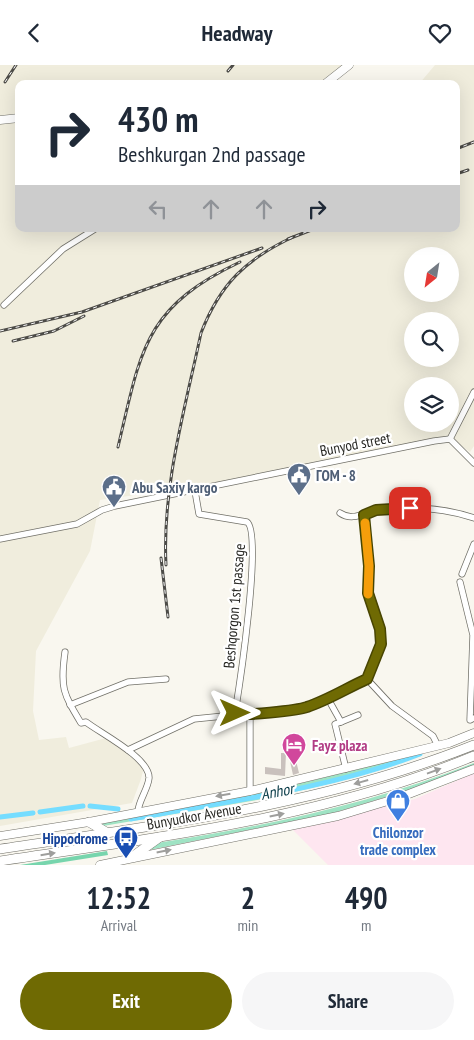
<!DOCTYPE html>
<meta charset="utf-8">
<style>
body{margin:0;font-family:"PT Sans Narrow",sans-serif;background:#f6f6f7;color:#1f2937;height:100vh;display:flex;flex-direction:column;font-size:19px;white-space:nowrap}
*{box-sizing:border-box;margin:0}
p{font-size:16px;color:#747a83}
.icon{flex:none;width:28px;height:28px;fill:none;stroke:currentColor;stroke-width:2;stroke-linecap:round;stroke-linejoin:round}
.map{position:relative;height:800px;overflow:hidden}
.sheet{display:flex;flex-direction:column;background:#fff;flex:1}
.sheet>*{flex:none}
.guide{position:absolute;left:15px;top:15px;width:445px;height:152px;border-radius:10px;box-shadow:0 5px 20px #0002;background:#fff;color:#1f2937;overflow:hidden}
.needle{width:32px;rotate:210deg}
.tools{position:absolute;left:404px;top:182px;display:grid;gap:10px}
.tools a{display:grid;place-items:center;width:55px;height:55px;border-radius:50%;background:#fff;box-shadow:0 5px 20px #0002;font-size:25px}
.pin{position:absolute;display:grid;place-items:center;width:42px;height:42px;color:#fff;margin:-21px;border-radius:10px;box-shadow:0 2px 8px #0006}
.me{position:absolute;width:55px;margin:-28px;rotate:90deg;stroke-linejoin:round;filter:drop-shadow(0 0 4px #0008)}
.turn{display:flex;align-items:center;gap:18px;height:105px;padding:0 20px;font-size:22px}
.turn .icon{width:65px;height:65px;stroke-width:2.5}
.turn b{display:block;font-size:35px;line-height:42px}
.lanes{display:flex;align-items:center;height:48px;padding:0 20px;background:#0003;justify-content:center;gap:25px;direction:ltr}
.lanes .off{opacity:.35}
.eta{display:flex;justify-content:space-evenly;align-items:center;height:85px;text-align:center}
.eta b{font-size:30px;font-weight:800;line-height:35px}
.primary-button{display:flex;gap:10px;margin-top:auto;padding:10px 20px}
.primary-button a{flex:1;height:58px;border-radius:30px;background:#6f6a03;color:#fff;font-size:20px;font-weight:800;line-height:58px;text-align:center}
.primary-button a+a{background:#f6f6f7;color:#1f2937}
header{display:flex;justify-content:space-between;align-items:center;height:65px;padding:0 20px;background:#fff;font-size:22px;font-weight:800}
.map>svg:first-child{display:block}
.commercial{fill:#fee6f0}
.built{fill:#f0eddd;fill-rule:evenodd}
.green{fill:#9fe3c4}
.forest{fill:#77d5ad}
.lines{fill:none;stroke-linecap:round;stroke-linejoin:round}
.canal{stroke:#75ddff;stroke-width:5}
.building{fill:#c9c1bd}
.street-casing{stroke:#717068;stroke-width:7}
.secondary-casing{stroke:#717068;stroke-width:9}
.primary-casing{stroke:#717068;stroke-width:10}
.street{stroke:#fff;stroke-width:5.5}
.secondary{stroke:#fff;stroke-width:8}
.primary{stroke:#fff;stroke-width:9}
.rail-casing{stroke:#4c4b47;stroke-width:3}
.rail{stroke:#fff;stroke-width:1;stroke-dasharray:4;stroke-linecap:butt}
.oneway{fill:#9e9e9c}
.route-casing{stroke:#484502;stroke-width:12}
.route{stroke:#6f6a03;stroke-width:9}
.slow{stroke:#f59e0b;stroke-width:9}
.labels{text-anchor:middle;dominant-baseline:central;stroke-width:4.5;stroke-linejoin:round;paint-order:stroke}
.street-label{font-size:15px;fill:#282824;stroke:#fff}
.service-label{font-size:15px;font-weight:bold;fill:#4e5e75;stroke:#fff;text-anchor:start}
.hotel-label{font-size:15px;font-weight:bold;fill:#b23c85;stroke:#fff;text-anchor:start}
.shop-label{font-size:15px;font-weight:bold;fill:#366cbe;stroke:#fff}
.transit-label{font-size:15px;font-weight:bold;fill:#164399;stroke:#fff;text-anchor:end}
.water-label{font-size:16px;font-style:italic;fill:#053845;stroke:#fff}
</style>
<header><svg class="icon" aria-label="back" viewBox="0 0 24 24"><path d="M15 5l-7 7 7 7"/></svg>Headway<svg class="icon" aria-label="heart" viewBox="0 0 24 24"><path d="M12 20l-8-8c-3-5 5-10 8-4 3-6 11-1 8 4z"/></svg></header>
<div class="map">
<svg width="474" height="800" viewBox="0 0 474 800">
<rect width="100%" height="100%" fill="#f9f7ef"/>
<polygon class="commercial" points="474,708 474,800 328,800 292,764 415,734"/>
<path class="built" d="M0,0h342l-13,12 6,7h-316v145h437v-145h-37l16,-19h39v381l-4,6 -20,-14 -222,44 -128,18 -10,51 -54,100 -3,60 6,29 27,-3 3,11 37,-10 21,13 17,16 -3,12 -9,24 -132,23zM412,191h38v38h-38zM412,256h38v38h-38zM412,321h38v38h-38z"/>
<g class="green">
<polygon points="413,690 393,698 337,713 336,717 269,733 103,761 98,758 310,716"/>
<path d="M474,698v3l-55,21 -86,26 -184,37 8,-7c109,-17 214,-39 317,-80z"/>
</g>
<polygon class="forest" points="107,786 108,790 45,800 20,800"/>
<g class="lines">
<g class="canal">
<polyline points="90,741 118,744"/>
<polyline points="40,747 83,741"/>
<polyline points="0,752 33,748"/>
<path d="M131,754c93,-17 202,-31 289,-65"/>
</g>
</g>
<g class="building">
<polygon points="288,687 294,687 299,708 293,710"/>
<polygon points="281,688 286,688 285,711 265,709 265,702 281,704"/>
</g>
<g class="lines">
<defs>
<g id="street">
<polyline points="4,240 63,184 95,164"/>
<polyline points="450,374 474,327"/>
<path d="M195,426l4,23 48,8c16,10 -8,167 -12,191"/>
<path d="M340,448c13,9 25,-1 37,-3 34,-4 65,-3 97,8"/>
<polyline points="0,474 77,459 102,445 115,441 434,376 450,374 474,398"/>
<polyline points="462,509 474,479"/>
<polyline points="460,517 473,570 470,655 474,653"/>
<path d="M65,587c-5,36 -2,41 16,71l5,-1c14,11 64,36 63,56 -1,11 -10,22 -11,33"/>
<polyline points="367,614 392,641 433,671 438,681"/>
<polyline points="327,632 341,657 335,659 346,704"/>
<polyline points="70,640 128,617 166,614"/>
<polyline points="341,657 358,650"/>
<polyline points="128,685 194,654 304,643 367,614 381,579 380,564 368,528 369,501 364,450"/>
<polyline points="250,726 250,650"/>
</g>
<g id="secondary">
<polyline points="325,19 349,0"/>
<polyline points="0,55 19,53"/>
<polyline points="0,771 89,757 250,726 449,678 474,668"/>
<polyline points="100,800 338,751 401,732 474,704"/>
</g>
<g id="primary">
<polyline points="89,757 106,767"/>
<path d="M0,784c159,-24 324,-44 474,-104"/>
<polyline points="132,792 160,772"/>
<path d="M0,796c160,-24 323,-43 474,-105"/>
</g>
</defs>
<use href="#street" class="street-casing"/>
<use href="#secondary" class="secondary-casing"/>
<use href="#primary" class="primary-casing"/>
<use href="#street" class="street"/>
<use href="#secondary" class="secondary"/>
<use href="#primary" class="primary"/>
<defs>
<g id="rail">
<polyline points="228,6 233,0"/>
<polyline points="5,17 16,0"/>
<polyline points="456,84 474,77"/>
<polyline points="456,109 468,105"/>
<polyline points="288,174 314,164"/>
<polyline points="0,266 82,247 262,183"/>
<polyline points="13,276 54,266 84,251"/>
<path d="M118,382c23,-96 25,-139 122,-185"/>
<polyline points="161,493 168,552"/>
<path d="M166,500c-4,-78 19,-156 35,-232 19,-49 45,-74 92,-96"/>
</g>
</defs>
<use href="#rail" class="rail-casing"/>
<use href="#rail" class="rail"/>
</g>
<defs><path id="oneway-solid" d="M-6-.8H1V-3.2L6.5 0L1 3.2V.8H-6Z" transform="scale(1.25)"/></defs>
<g class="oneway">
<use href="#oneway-solid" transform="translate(434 706) rotate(-20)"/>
<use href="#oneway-solid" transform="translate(361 717) rotate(164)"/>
<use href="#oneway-solid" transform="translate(223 730) rotate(170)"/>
<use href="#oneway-solid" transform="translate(277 750) rotate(-12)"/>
<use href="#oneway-solid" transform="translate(164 786) rotate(-11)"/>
<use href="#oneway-solid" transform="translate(48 789) rotate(-9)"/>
</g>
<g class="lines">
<defs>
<path id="route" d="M235,648c5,4 64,-3 72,-6 21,-7 40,-19 60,-28l14,-35 -1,-15 -12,-36 1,-27 -5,-51 12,-5 34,-2"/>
</defs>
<use href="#route" class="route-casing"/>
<use href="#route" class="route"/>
<polyline class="slow" points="365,458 369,501 368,529"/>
</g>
<defs>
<symbol id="civic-pin" viewBox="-11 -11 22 30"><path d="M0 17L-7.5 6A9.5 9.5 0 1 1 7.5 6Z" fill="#5c6f8a" stroke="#fff"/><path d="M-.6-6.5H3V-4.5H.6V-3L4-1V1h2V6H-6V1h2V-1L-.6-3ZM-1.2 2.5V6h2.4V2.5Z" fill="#fff"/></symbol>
<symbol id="hotel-pin" viewBox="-11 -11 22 30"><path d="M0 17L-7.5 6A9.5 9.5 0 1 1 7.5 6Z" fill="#d1479c" stroke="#fff"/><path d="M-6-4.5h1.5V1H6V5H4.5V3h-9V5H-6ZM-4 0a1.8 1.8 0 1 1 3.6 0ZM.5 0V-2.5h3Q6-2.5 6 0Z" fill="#fff"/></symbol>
<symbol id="shop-pin" viewBox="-11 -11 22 30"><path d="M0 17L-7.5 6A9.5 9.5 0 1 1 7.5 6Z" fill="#3f7fe0" stroke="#fff"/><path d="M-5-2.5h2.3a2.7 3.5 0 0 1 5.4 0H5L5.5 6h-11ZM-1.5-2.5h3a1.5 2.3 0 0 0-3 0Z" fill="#fff"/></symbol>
<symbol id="bus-pin" viewBox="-11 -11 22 30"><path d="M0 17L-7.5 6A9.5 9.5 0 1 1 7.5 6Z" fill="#1a4fb4" stroke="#fff"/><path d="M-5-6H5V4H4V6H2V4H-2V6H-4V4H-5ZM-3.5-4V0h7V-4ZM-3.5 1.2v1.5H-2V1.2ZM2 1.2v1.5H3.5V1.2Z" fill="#fff"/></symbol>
</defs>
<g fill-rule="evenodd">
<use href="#civic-pin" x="285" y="396" width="28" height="38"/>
<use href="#civic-pin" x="100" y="408" width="28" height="38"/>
<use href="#hotel-pin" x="280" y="666" width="28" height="38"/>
<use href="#shop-pin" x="384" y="722" width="28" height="38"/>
<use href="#bus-pin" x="112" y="759" width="28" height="38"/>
</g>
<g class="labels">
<g class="street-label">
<text transform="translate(355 379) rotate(-11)">Bunyod street</text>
<text transform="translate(234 541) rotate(-85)">Beshqorgon 1st passage</text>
<text transform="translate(194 751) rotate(-10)">Bunyudkor Avenue</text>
</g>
<g class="service-label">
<text x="316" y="410">ГОМ - 8</text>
<text x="132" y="422">Abu Saxiy kargo</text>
</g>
<g class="hotel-label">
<text x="312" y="680">Fayz plaza</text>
</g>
<g class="shop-label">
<text x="398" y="767">Chilonzor<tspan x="398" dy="17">trade complex</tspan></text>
</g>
<g class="transit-label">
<text x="108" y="773">Hippodrome</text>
</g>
<g class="water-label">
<text transform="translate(277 726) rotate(-11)">Anhor</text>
</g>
</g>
</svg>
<div class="tools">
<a><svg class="needle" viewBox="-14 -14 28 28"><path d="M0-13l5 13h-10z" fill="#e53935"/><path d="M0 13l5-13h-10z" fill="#747a83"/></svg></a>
<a><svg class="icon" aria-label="search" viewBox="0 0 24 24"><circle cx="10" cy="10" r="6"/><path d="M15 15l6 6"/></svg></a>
<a><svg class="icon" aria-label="layers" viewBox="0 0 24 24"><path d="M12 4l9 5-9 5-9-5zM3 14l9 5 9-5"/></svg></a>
</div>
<div class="pin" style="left:410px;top:443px;background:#d93025"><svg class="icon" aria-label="arrive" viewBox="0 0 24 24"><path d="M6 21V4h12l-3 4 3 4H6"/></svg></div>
<svg class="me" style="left:235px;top:648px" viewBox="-20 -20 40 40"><path d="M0-17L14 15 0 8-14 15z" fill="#6f6a03" stroke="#fff" stroke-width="4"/></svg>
<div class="guide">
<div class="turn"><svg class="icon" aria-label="right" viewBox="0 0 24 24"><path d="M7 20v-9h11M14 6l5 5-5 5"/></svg><div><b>430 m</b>Beshkurgan 2nd passage</div></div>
<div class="lanes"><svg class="icon off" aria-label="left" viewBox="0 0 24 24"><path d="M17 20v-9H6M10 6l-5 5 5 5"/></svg><svg class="icon off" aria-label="ahead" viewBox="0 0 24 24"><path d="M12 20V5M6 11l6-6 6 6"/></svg><svg class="icon off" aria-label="ahead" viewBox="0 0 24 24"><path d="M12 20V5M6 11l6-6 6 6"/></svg><svg class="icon" aria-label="right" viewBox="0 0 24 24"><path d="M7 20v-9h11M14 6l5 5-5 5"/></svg></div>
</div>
</div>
<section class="sheet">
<div class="eta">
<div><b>12:52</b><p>Arrival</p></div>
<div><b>2</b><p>min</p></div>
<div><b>490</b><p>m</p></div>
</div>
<div class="primary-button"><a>Exit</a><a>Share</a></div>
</section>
